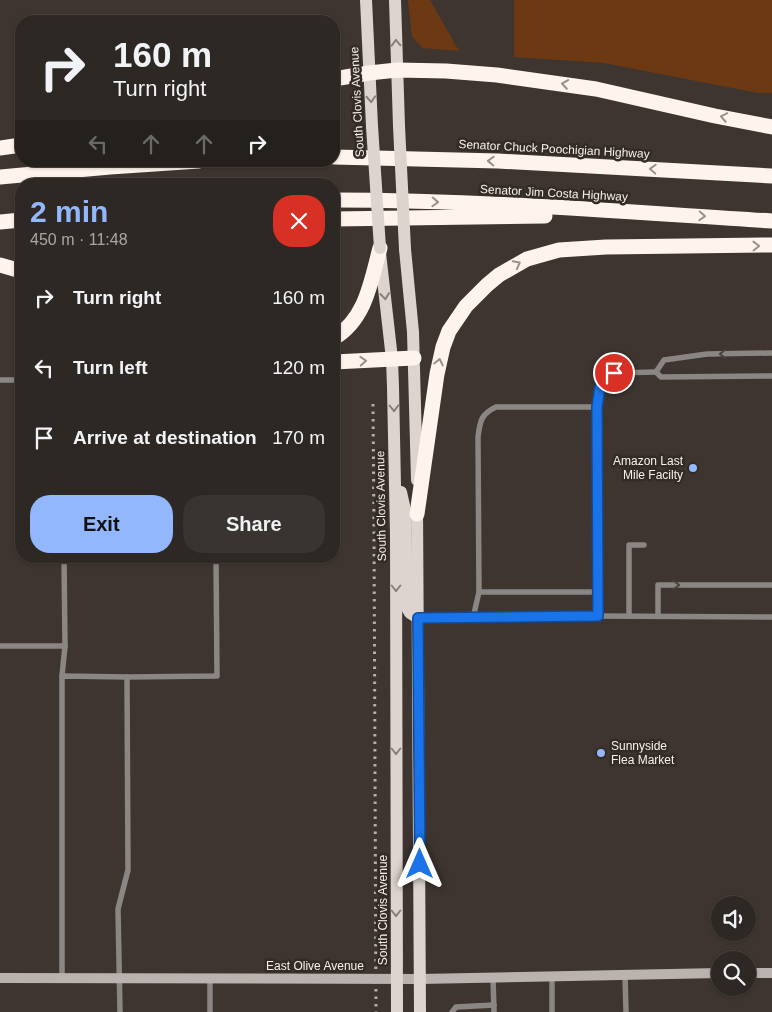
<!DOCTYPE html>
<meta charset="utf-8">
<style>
body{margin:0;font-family:Helvetica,sans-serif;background:#3a3431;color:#f1f3f6;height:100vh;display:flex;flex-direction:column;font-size:19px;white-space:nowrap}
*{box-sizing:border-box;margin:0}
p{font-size:16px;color:#a7a6a6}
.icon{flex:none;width:28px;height:28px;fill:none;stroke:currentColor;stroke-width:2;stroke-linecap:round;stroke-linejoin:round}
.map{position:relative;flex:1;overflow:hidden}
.details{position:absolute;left:15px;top:178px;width:325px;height:385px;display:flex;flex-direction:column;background:#2e2824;border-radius:20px;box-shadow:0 1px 4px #0004,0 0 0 1px #494441}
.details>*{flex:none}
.banner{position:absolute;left:15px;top:15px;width:325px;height:152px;border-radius:20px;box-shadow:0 1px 4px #0004,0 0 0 1px #494441;background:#2e2824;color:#f1f3f6;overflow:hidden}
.fabs{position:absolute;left:711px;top:896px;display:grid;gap:10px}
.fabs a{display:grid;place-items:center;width:45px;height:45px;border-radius:50%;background:#2e2824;box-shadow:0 1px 4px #0004,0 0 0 1px #494441;font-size:25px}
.pin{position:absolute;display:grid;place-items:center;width:42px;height:42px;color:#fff;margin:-21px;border:2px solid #fff;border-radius:50%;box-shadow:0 1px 5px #0007}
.me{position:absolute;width:55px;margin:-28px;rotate:0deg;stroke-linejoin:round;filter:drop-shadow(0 0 4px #0008)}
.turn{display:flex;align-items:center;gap:18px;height:105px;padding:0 15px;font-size:22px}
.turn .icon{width:65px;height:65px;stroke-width:2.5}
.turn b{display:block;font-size:35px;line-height:42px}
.lanes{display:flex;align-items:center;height:48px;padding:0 15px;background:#0003;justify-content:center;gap:25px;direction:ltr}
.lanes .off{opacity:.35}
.round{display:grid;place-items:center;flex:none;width:52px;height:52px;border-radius:20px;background:#3a3431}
.headline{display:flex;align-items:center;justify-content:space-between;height:85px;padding:0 15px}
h1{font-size:30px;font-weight:600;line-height:38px;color:#93b7fd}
.action{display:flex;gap:10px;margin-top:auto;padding:10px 15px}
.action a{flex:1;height:58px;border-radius:20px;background:#93b7fd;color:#111;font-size:20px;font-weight:600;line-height:58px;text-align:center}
.action a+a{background:#3a3431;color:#f1f3f6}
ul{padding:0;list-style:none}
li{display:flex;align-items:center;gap:15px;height:70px;padding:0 15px}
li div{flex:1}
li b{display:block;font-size:19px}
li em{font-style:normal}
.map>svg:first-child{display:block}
.green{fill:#6d3913}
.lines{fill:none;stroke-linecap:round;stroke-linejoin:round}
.lane{stroke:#8a8683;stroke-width:5.5}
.secondary{stroke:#bab2ae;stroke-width:10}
.primary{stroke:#ded4cf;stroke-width:12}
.highway{stroke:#fff4ed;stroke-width:15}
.rail{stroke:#b5adaa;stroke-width:3;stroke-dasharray:2.5 5;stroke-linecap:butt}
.primary-bridge{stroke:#ded4cf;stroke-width:12}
.oneway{stroke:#88807a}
.oneway2{stroke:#99908a}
.oneway3{stroke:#49423d}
.route-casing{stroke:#114b97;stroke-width:12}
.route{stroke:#1a73e8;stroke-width:9}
.poi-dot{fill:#93b7fd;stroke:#332b26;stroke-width:2}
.labels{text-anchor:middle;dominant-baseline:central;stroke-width:5;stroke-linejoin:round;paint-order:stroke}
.street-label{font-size:12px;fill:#f6f0ed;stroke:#332b26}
.poi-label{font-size:12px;fill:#f6f0ed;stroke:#332b26;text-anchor:end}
</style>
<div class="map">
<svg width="772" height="1012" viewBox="0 0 772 1012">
<rect width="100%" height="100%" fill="#3e3530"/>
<g class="green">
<polygon points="408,0 430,0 459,51 423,48 412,37"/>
<polygon points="514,0 772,0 772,93 758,93 604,63 514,57"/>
</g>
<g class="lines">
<g class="lane">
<polyline points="772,353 707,354 664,360 656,372 661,377 772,376"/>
<polyline points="0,380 21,380"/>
<polyline points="334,382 337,382"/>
<polyline points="597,407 600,387 614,373 656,372"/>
<polyline points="64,556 65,646"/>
<path d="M597,592h-118l-1,-155c2,-16 3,-23 18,-30h101l1,209"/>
<polyline points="629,616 629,545 644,545"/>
<polyline points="658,616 658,585 772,585"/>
<polyline points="418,618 598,616 772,617"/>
<polyline points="473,618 479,592"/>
<polyline points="0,646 65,646 62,676"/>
<polyline points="127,677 217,676 216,556"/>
<polyline points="625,975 626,1012"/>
<polyline points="552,977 552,1012"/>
<polyline points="62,978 62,676 127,677 128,870 118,909 120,1012"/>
<polyline points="493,978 494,1012"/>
<polyline points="210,1012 210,978"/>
<polyline points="452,1012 456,1007 494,1005"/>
</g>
<g class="secondary">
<polyline points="748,973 772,973"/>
<polyline points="0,978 420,979 720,973"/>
</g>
<g class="primary">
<polyline points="366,0 372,126"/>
<polyline points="395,0 399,126"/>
<polyline points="405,249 413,332 417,480"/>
<polyline points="380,253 392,359 393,387 396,534 397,1012"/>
<polyline points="401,492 405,510 407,608 410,613 418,618"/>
<polyline points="417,505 420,1012"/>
</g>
<g class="highway">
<polyline points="334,79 369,73 397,70 446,71 497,75 596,89 715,116 772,127"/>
<polyline points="0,148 21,145"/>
<polyline points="334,157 498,161 772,176"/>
<polyline points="0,177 110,167 199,161"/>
<path d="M334,200c146,0 292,12 438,21"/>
<polyline points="334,219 545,216"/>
<polyline points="0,222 21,220"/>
<polyline points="0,265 21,271"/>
<path d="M334,338c32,-19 37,-57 46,-90"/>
<polyline points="334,362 414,358"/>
<polyline points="417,514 437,374 443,347 449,331 466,306 487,285 499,275 527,259 559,250 606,247 772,245"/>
</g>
<polyline class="rail" points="373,404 374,530 376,1012"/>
<g class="primary-bridge">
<polyline points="372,126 380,248"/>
<polyline points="399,126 405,249"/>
</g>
</g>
<defs><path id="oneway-chevron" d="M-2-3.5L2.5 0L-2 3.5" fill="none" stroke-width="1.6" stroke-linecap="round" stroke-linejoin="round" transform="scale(1.25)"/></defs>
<g class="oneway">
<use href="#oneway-chevron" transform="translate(396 43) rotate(-92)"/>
<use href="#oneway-chevron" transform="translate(371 99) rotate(87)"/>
<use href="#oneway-chevron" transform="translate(385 296) rotate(84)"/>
<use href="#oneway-chevron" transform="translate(394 408) rotate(89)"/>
<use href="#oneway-chevron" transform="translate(396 588) rotate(90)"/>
<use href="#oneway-chevron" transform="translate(396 751) rotate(90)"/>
<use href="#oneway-chevron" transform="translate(396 913) rotate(90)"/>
</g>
<g class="oneway2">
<use href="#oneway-chevron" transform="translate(565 84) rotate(-171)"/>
<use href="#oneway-chevron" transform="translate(724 117) rotate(-169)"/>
<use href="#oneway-chevron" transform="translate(491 161) rotate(-178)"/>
<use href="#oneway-chevron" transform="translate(653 169) rotate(-177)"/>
<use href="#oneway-chevron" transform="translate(435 202) rotate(2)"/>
<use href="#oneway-chevron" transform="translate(702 216) rotate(3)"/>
<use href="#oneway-chevron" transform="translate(756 246) rotate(-1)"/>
<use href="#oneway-chevron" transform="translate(517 264) rotate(-28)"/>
<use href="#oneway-chevron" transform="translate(363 361) rotate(-3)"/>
<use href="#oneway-chevron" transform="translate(439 362) rotate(-77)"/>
</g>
<g class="oneway3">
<use href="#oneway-chevron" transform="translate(723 354) rotate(179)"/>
<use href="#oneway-chevron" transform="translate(676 585)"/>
</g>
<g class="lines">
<defs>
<polyline id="route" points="420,864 418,618 598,616 597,407 600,387 614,373"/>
</defs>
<use href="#route" class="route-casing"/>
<use href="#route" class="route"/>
</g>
<g class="poi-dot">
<circle cx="693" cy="468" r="5"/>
<circle cx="601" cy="753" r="5"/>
</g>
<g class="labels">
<g class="street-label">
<text transform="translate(357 102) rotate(-93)">South Clovis Avenue</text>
<text transform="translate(554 149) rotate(3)">Senator Chuck Poochigian Highway</text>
<text transform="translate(554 193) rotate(3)">Senator Jim Costa Highway</text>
<text transform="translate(381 506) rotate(-91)">South Clovis Avenue</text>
<text transform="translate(383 910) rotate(-90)">South Clovis Avenue</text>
<text x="315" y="966">East Olive Avenue</text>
</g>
<g class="poi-label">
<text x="683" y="461">Amazon Last<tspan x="683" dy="14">Mile Facilty</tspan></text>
<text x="611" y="746" text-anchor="start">Sunnyside<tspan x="611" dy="14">Flea Market</tspan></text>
</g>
</g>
</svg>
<div class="fabs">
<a><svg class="icon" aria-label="sound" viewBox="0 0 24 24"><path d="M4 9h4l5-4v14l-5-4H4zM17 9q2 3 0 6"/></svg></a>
<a><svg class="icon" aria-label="search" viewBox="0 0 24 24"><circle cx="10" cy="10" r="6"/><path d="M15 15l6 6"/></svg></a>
</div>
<div class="pin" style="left:614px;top:373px;background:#d93025"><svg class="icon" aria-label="arrive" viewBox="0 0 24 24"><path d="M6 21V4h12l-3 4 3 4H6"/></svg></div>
<svg class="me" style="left:420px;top:864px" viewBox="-20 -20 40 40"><path d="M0-17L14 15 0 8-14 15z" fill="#1a73e8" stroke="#fff" stroke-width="4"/></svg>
<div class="banner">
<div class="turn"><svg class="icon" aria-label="right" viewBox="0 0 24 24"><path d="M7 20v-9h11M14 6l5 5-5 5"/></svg><div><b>160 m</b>Turn right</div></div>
<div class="lanes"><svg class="icon off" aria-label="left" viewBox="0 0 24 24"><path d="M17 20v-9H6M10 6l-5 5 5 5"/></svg><svg class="icon off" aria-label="ahead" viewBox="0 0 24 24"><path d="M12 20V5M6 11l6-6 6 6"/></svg><svg class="icon off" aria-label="ahead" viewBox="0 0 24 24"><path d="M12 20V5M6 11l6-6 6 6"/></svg><svg class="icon" aria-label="right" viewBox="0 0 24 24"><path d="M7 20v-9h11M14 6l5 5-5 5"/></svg></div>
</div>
<section class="details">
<div class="headline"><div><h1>2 min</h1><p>450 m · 11:48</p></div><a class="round" style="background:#d93025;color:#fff"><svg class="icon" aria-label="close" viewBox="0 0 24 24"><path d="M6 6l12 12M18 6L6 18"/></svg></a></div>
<ul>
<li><svg class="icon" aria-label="right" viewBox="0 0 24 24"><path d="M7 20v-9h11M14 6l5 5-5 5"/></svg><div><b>Turn right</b></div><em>160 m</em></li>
<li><svg class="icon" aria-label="left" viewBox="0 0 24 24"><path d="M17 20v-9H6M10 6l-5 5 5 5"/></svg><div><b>Turn left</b></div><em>120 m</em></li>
<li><svg class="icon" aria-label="arrive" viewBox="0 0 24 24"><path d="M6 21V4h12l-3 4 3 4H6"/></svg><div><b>Arrive at destination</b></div><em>170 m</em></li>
</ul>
<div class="action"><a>Exit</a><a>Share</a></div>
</section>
</div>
